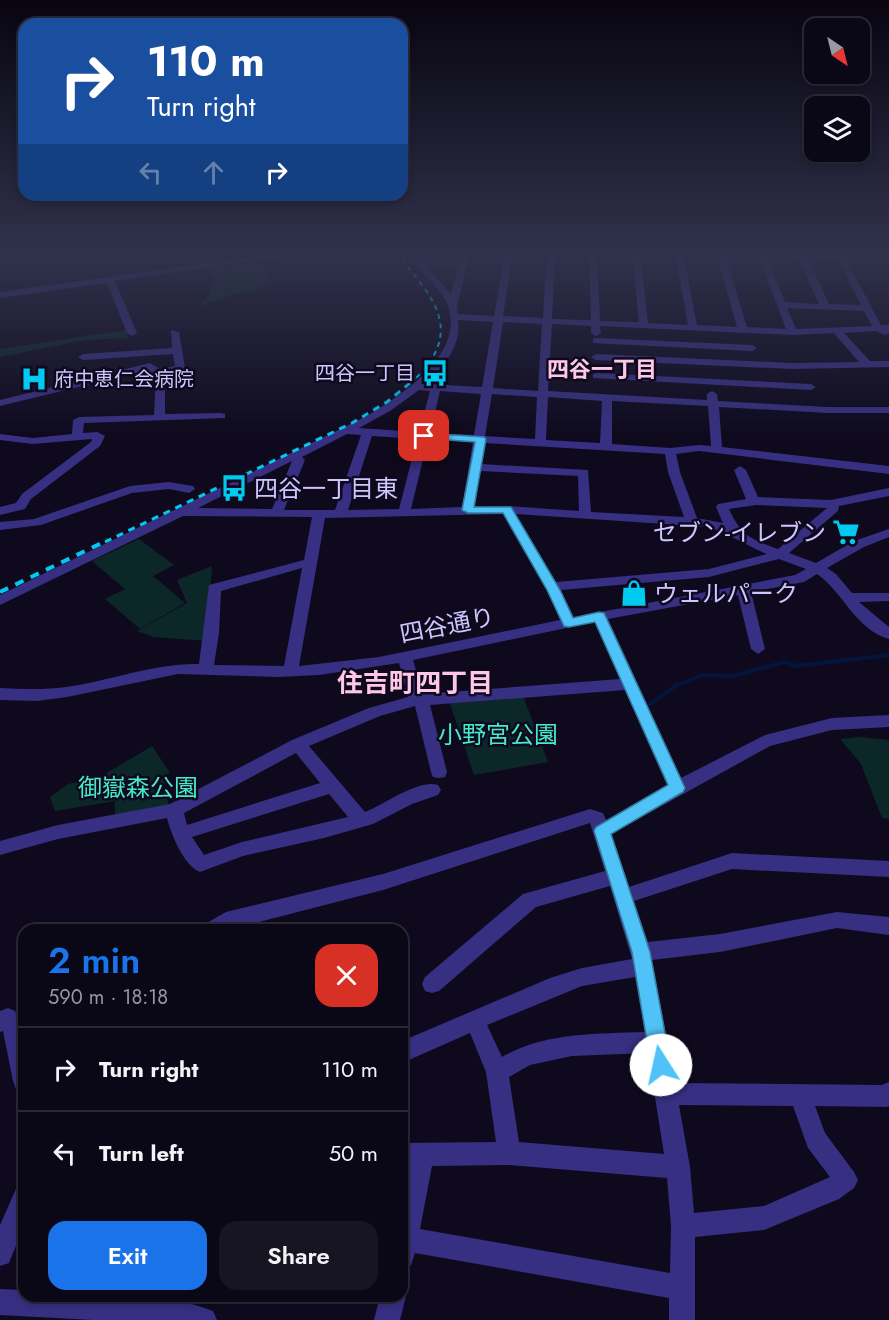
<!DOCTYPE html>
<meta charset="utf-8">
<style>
body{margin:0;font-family:Jost,"Noto Sans JP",sans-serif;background:#181523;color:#f1f3f6;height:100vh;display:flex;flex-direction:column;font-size:22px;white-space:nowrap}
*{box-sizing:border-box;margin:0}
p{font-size:20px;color:#9999a1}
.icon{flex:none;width:33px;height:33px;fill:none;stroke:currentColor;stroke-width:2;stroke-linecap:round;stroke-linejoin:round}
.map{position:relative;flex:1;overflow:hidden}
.panel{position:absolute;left:18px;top:924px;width:390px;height:378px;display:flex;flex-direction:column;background:#0a0716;border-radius:18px;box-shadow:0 3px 9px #0003,0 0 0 2px #2a2835}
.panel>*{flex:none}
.guide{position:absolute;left:18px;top:18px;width:390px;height:183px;border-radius:18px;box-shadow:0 3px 9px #0003,0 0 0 2px #2a2835;background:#1a4fa0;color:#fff;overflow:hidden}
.needle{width:39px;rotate:145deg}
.buttons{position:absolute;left:804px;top:18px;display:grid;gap:12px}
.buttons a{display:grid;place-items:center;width:66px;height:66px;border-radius:12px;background:#0a0716;box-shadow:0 3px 9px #0003,0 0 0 2px #2a2835;font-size:30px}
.pin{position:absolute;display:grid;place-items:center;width:51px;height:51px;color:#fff;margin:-26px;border-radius:12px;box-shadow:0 3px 9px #0006}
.me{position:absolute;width:66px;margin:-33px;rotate:350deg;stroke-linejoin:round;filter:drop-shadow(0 0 4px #0008)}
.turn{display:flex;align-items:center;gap:21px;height:126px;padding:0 30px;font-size:27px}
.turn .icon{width:78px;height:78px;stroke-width:2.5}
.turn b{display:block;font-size:42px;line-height:51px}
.lanes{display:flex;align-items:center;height:57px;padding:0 30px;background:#0003;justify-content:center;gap:30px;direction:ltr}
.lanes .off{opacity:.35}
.round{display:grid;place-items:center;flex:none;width:63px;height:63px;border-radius:18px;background:#181523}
.overview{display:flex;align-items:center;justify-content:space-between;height:102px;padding:0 30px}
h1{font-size:36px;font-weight:600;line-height:45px;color:#1a73e8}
.action{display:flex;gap:12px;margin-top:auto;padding:12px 30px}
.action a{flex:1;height:69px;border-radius:18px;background:#1a73e8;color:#fff;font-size:24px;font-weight:600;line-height:69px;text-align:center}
.action a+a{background:#181523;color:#f1f3f6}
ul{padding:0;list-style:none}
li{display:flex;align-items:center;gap:18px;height:84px;padding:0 30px;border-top:2px solid #2a2835}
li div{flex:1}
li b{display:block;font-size:22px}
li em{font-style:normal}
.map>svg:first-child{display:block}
.green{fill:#0c2727}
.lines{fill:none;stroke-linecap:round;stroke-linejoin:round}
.stream{stroke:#04153b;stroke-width:4}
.minor{fill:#372f81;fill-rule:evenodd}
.rail-far2{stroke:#00caf0;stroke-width:2;stroke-dasharray:5 4.5;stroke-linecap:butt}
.rail-far1{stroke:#00caf0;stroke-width:3;stroke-dasharray:7 6;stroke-linecap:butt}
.rail{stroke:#00caf0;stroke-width:4;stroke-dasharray:9 8;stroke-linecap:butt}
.route{fill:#4fc3f7;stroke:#337fa1;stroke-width:1.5}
.labels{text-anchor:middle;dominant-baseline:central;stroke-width:5;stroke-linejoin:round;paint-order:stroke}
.far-poi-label{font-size:20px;fill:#cfc5ff;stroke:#0e091d;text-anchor:end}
.far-neighbourhood-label{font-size:22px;font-weight:bold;fill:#ffc7e7;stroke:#0e091d}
.poi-label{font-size:24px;fill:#cfc5ff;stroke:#0e091d;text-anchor:start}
.street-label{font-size:24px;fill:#cfc5ff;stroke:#0e091d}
.park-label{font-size:24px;fill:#46eacb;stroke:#0e091d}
.neighbourhood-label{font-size:26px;font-weight:bold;fill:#ffc7e7;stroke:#0e091d}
</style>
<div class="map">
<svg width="889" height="1320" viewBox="0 0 889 1320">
<rect width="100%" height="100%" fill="#0e091d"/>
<g class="green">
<polygon points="408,252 462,252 458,269 428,268"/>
<polygon points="261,262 272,281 252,292 236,293 198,307 208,296 215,280 209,269"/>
<polygon points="126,330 128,338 84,340 0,357 0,349"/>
<polygon points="139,539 174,565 153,576 185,603 140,629 105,599 125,589 92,561"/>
<polygon points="212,566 207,641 153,637 137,631 187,603 177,580"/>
<polygon points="522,693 548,762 474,775 449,701"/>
<polygon points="860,737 889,740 889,819 882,818 861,764 840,739"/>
<polygon points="152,746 170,773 163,776 169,808 115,815 115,801 55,811 50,797 68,784 100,777"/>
</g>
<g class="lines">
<polyline class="stream" points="650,704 677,685 703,675 733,676 785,662 796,666 889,655"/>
<g class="minor">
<polygon points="288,252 311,252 115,281 137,333 132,336 127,333 107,283 0,298 0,292"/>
<path d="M462,252h8l-13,55 1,7 36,2 11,-64h8l-10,64 40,2 4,-66h8l-3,67 39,1 -2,-68h8l3,69 39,1 -7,-70h8l8,71 40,2 -13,-73h8l14,73 40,2 -21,-75h8l23,75 39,2 -28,-74 -19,-3h103l39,73h8v8l-4,2 -10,-4 -31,2 26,28h19v6l-97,2 -196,-9 -5,-3 5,-3 196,9 67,-1 -25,-29 -42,2 -192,-9 1,7 -5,3 -5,-3v-7l-39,-2 -4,67 159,9v-6l5,-3 5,3 1,7 110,6h61v6h-61l-109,-6 3,40 167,19v8l-190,-23 -23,3 4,18 17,46 26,5 -7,-16 2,-3 28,-5 -12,-29 6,-4 6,4 12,27 73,3 58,-12v8l-50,10 -1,5 -49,42 27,10 38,-22 35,-12v8l-25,10 -37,21 9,6 16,19h37v8l-30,1 30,25v12c-33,-9 -46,-47 -72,-65l-13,8 -53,10 14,57 -7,5 -7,-5 -13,-54 -130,24 73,159 84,-43 67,-17 57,-3v12l-57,3 -62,16 -159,88 18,53 103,-34 157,8v16l-157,-8 -98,32 14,41 72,-8 117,-22 52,5v18l-52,-7 -117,24 -68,8 23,123 207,2 7,-3v24l-3,1 -71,-1 10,27 29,39 4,8 -4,8 -15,11 -75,31 -69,7v83h-26v-22l-254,-45 -4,12 -9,3v-72l6,-29h-6v-24l94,-1 -10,-70 -16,-39 -68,30v-22l148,-63 32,-10 50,-9 -22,-73 -74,21 -97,84 -7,2 -7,-2 -3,-7 3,-7 98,-83 82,-23 -15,-48 -207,67 -155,40h-26l3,-6 21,-12 157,-38 207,-65 13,4 3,7 61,-35 -42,-95 -195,15 17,67 -2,5 -6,1 -6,-1 -2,-5 -16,-66 -35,10 -71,30 56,66c19,-7 53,-33 73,-27l3,5 -3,5 -26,9 -39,20 -49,14 -81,18 -43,16c-16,-6 -29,-38 -33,-54l-109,21 -58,16v-14l58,-16 112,-21 122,-64 77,-32 39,-11 -9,-34 -80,12 -41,2 -100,-3 -111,23 -30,4 -37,-1v-12c22,1 44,2 66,-1 44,-6 88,-24 133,-23l10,-79 95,-25 8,-43 -129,-1 -183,89v-10l367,-179c36,-22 102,-64 79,-115 -8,-15 -22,-26 -32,-39l7,-2 30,34zM766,255l32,2 21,47 -34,-2zM807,257l30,1 24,47 -32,-1zM787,308l77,3 8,15 -76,3zM458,320l35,2 -11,65 -56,-3c17,-16 36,-39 32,-64zM503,322l39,2 -4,67 -45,-3zM419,390l11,1 -11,41 -60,-4 31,-17zM440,391l41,3 -7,41 -44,-2zM492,394l45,3 -2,42 -50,-3zM548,397l54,4 -2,42 -54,-3zM612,401l96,5 3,40 -12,-1 -29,3 -58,-4zM347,434l14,1 -26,75h-51l21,-50 -3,-3zM372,436l45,3 -18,70 -51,1zM428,439l45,3 -11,65 -51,2zM484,443l181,11 3,18 16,45 -93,-5 -3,-42 -107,-6zM292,461l-20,48 -74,-1zM480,471l98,5 1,35 -72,-5 -32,1zM756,505l71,3 -49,41c-27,-10 -36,-12 -49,-40zM503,514l44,76 13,30 -181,37 -80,9 26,-148zM516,514l193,13c21,7 38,19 58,27l-58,15 -153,13zM779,559l27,10 -11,6 -221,42 -13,-27 148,-13zM302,568l-18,98 -70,-1 5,-32 2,-42zM595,622l25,57 -197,15 -10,-34zM296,753l24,30 -133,42 -3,-12zM329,794l19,23 -106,25 -38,13 -12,-18zM635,977l10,55c-49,2 -100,0 -143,25l-15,-32 95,-39zM648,1053l16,101 -145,-12 -10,-65 21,-12 42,-9zM679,1105l114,1 15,42 22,29 -66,29 -70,7 -4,-46zM509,1165l158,13 4,48 -1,47 -250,-44 12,-63z"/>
<polygon points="171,330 179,332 185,368 165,374 165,414 221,413 225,414 225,418 84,423 83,433 97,432 105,436 100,446 31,499 25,509 0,515 0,507 16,503 22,494 91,442 92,439 33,444 0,440 0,434 33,438 72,434 73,420 79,417 154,415 156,376 148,370 0,406 0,400 150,363 160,369 175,366 173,354 83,360 78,357 83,354 172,348"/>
<polygon points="596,338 752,345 757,348 752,351 593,343 593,339"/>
<polygon points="597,373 811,384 816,387 811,390 593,378 593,374"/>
<polygon points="169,482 193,486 195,489 189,493 169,489 132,493 41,525 0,530 0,522 34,519 130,486"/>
<polygon points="8,1008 15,1011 24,1031 24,1092 16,1089 13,1081 3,1031 0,1032 0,1011"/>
<polygon points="24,1185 24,1226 9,1263 0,1266 0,1225 16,1189"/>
<polygon points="402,1287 406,1296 400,1320 374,1320 380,1296 402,1296"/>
<path d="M0,1289l24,1v6c55,0 138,-6 189,15l4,9h-124l-93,-5z"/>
</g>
<path class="rail-far2" d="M395,252c37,44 72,78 18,129"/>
<polyline class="rail-far1" points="105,542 352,423 387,402 415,379"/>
<polyline class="rail" points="0,592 108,540"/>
</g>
<linearGradient id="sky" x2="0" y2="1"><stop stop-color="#080510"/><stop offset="0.58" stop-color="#30324c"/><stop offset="1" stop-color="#30324c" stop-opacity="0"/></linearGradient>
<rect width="889" height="437" fill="url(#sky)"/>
<polygon class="route" points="424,433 484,437 486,439 474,507 511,507 560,590 573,618 599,612 604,613 685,788 683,792 611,834 650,952 671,1065 668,1072 661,1075 654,1072 651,1065 632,952 594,831 596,827 668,785 595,622 569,627 564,626 547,590 503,513 468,513 462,510 475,442 420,438 418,436"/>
<defs>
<symbol id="bus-bare" viewBox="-9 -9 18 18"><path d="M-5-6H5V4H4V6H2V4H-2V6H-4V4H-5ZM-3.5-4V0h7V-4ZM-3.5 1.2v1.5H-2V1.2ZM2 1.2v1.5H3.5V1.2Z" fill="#00caf0" stroke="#0e091d" stroke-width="2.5" paint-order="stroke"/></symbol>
<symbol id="hospital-bare" viewBox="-9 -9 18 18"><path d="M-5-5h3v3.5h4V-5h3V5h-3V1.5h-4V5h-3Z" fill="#00caf0" stroke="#0e091d" stroke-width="2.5" paint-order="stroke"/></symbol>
<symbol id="supermarket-bare" viewBox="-9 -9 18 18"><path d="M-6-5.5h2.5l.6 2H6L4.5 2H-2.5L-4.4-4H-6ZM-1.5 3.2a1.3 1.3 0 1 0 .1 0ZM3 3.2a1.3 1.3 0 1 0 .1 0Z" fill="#00caf0" stroke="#0e091d" stroke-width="2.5" paint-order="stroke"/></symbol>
<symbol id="shop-bare" viewBox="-9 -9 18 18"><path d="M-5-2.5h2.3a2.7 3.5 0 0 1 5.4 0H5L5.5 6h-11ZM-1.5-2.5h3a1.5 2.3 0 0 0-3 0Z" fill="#00caf0" stroke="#0e091d" stroke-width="2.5" paint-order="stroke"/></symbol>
</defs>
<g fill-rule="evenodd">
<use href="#bus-bare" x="416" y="354" width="38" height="38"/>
<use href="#hospital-bare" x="15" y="360" width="38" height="38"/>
<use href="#bus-bare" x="215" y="469" width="38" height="38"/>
<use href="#supermarket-bare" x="827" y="513" width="38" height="38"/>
<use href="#shop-bare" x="615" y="574" width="38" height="38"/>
</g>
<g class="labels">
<g class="far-poi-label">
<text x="415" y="373">四谷一丁目</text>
<text x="54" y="379" text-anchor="start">府中恵仁会病院</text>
</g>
<g class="far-neighbourhood-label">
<text x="602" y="369">四谷一丁目</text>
</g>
<g class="poi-label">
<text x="254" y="488">四谷一丁目東</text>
<text x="826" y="532" text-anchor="end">セブン-イレブン</text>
<text x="654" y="593">ウェルパーク</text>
</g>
<g class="street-label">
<text transform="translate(447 625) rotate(-11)">四谷通り</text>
</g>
<g class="park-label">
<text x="498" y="734">小野宮公園</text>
<text x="138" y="787">御嶽森公園</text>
</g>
<g class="neighbourhood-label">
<text x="415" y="683">住吉町四丁目</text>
</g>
</g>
</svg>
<div class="buttons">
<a><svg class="needle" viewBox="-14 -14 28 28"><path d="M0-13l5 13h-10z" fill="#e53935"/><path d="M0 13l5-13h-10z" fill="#9999a1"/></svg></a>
<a><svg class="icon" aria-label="layers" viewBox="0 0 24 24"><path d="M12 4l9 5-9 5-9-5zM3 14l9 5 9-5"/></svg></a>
</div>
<div class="pin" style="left:424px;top:436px;background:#d93025"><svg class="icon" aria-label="arrive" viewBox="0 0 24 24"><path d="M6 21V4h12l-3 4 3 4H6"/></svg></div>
<svg class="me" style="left:661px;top:1065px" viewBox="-20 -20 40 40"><circle r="19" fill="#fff"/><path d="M0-13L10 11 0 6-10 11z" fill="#4fc3f7"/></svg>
<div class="guide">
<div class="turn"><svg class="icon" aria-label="right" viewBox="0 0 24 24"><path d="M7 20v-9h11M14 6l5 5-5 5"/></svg><div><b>110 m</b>Turn right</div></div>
<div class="lanes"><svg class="icon off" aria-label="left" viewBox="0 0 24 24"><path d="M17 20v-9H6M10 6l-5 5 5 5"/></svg><svg class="icon off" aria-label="ahead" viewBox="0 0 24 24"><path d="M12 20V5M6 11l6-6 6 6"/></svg><svg class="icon" aria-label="right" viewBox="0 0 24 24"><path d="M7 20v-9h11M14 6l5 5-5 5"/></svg></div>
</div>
<section class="panel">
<div class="overview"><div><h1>2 min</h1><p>590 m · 18:18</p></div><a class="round" style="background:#d93025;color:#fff"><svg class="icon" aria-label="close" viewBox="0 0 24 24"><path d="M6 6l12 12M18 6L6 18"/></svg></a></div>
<ul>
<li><svg class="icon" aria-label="right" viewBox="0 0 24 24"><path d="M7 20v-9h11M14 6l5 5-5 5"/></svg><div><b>Turn right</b></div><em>110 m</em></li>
<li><svg class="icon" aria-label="left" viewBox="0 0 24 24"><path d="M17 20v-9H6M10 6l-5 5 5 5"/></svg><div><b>Turn left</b></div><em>50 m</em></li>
</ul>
<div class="action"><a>Exit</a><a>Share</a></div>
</section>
</div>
